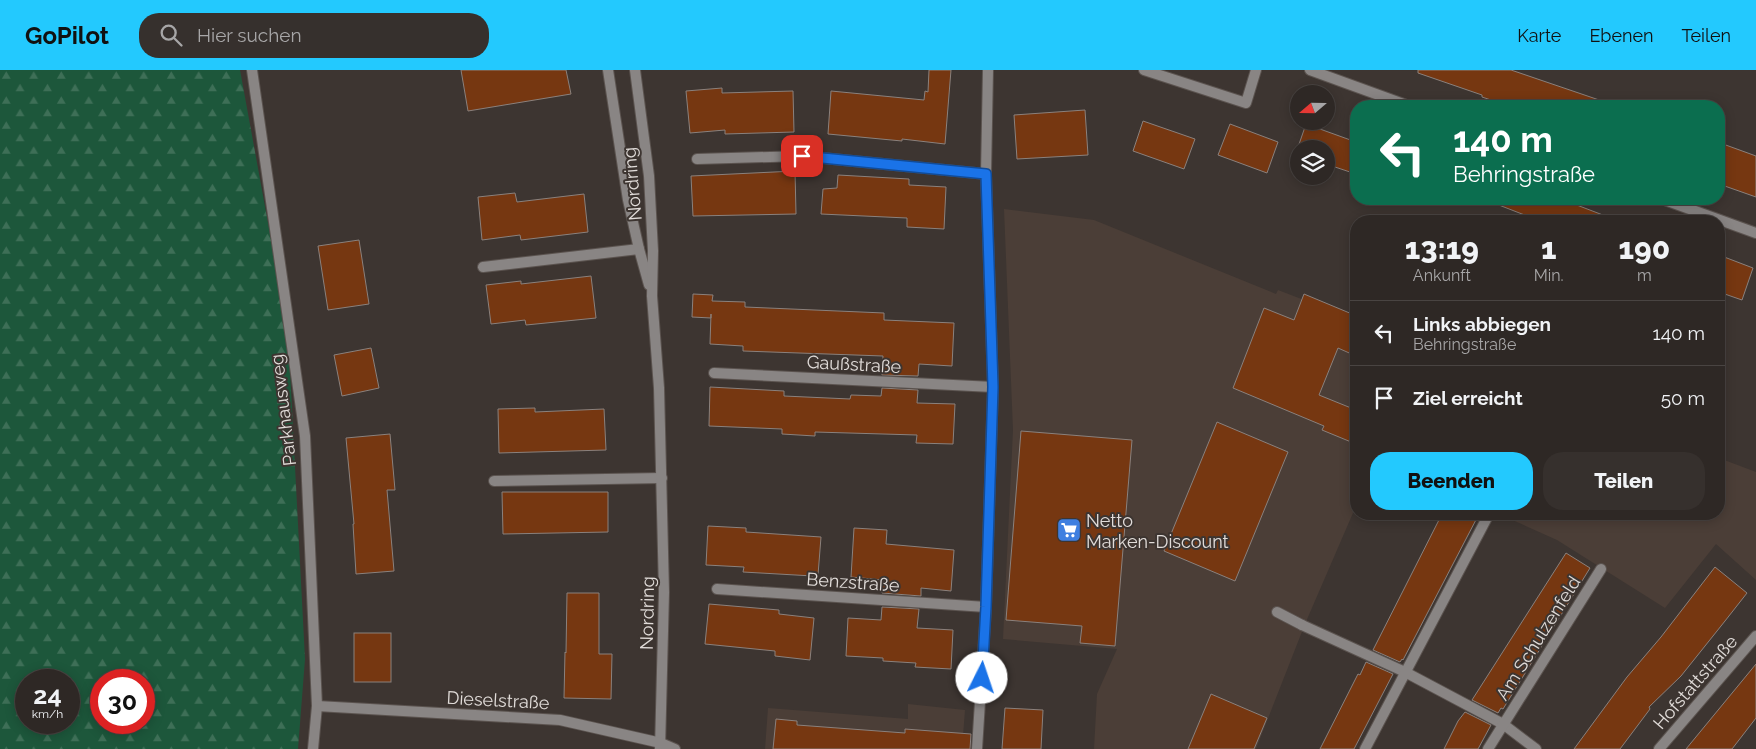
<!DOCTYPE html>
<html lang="de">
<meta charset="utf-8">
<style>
body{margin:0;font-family:Raleway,sans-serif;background:#36302d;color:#f1f3f6;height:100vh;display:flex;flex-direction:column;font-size:19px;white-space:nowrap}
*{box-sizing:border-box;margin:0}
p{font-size:16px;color:#a7a6a7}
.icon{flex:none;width:28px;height:28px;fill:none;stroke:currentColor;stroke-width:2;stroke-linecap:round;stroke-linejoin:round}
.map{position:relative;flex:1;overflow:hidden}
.sheet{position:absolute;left:1350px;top:145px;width:375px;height:305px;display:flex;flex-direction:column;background:#2e2825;border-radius:20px;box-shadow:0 2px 12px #0003,0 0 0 1px #494442}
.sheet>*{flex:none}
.guide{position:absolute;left:1350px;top:30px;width:375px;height:105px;border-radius:20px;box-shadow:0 2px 12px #0003,0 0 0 1px #494442;background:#0b6e4f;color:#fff;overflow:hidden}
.needle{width:32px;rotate:250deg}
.buttons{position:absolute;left:1290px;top:15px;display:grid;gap:10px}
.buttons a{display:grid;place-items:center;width:45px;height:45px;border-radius:50%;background:#2e2825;box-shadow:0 2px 12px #0003,0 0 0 1px #494442;font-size:25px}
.speed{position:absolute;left:15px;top:599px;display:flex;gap:10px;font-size:25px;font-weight:700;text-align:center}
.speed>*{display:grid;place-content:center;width:65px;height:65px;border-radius:50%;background:#2e2825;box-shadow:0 2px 12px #0003,0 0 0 1px #494442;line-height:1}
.speed small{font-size:12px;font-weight:400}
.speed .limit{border:8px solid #d22;background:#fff;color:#111}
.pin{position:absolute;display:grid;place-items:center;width:42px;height:42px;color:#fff;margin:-21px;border-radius:10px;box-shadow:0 2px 8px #0006}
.me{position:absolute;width:55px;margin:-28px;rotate:4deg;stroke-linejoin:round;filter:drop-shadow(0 0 4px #0008)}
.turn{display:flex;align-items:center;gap:18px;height:105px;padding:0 20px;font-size:22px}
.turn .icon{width:65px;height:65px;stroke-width:2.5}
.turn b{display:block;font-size:35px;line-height:42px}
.eta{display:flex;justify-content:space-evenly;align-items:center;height:85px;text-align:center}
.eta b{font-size:30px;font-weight:800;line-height:35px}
.button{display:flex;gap:10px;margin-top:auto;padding:10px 20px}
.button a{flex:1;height:58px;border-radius:20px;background:#23c9fe;color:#111;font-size:20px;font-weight:800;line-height:58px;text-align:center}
.button a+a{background:#36302d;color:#f1f3f6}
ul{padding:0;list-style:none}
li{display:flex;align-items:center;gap:15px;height:65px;padding:0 20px;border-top:1px solid #494442}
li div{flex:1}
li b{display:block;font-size:19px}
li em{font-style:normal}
header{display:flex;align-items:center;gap:30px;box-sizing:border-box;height:70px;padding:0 25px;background:#23c9fe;color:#111}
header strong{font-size:24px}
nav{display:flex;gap:28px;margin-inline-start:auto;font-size:18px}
.search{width:350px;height:45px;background:#36302d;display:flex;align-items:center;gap:12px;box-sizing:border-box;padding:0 18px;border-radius:20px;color:#a7a6a7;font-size:19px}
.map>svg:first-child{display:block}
.built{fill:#4b3e37}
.forest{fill:url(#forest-firs);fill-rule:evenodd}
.building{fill:#763711;stroke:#8a817d}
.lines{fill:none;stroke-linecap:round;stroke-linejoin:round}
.lane-casing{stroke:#5b534f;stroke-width:12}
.street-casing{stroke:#5b534f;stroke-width:12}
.lane{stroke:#898584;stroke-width:10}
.street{stroke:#898584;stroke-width:10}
.route-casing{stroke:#114b97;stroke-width:12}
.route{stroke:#1a73e8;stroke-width:9}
.labels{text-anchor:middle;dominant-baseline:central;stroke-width:4;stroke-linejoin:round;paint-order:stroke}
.street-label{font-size:18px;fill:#e1dcd9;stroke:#3d3531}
.poi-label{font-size:18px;fill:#e1dcd9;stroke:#3d3531;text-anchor:start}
</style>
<header>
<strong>GoPilot</strong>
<div class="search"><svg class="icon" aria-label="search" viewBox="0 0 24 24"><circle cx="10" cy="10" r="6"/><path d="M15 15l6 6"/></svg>Hier suchen</div>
<nav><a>Karte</a><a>Ebenen</a><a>Teilen</a></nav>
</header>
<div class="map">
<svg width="1756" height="679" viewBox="0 0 1756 679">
<defs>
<pattern id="forest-firs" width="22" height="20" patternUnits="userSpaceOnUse" patternTransform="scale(1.25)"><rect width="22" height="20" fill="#1d573b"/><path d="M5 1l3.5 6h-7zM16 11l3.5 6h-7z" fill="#3e6f57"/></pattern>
</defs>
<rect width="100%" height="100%" fill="#3d3531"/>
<g class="built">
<polygon points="1004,139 1094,150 1276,224 1278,220 1356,250 1356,436 1305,554 1256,679 1094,679 1097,624 1117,579 1003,569 1013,360"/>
<polygon points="1719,388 1756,402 1756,510 1716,474 1665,538 1557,470 1499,444 1719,444"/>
<polygon points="908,634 965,640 962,679 765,679 768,638 908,649"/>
</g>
<path class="forest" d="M0,0h240l48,262 17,327 -7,90h-298zM26,610h43v42h-43zM101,610h43v42h-43z"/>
<g class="building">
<polygon points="461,0 566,0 571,24 468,41"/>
<polygon points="929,0 951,0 945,74 902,69 902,71 828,64 831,21 924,30 925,21 928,22"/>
<polygon points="1418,0 1511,0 1608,33 1608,36 1509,36 1482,27 1482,25 1418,3"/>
<polygon points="722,18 722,23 793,21 794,62 725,64 725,60 690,63 686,21"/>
<polygon points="1085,40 1088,85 1017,89 1014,45"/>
<polygon points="1143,51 1195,69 1184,99 1133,81"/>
<polygon points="1230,54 1278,72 1267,103 1218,85"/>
<polygon points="1306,54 1356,72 1356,104 1326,94 1326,79 1299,79 1299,84 1296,83"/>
<polygon points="1723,74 1756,86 1756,127 1719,114 1719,86"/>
<polygon points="795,101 796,144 693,146 691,106"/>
<polygon points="838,105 909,109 909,115 946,117 944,159 907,157 907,148 821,144 823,119 837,118"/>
<polygon points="515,123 517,132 584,124 588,162 521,170 520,165 482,170 478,127"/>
<polygon points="1486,129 1561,129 1616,150 1616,151 1540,151 1486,130"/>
<polygon points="359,170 369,234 328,240 318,176"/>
<polygon points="1719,185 1753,198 1742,230 1719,222"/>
<polygon points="591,206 596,248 526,255 525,250 491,254 486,215 521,211 521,214"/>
<polygon points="693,224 713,225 712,231 745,232 745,237 884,243 884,250 954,253 952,296 919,294 918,306 882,305 883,286 743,281 743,276 710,274 711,244 711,248 692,247"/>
<polygon points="1304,224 1352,244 1350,250 1356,253 1356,286 1338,278 1319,325 1356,340 1356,374 1322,360 1324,356 1233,318 1264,238 1294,250"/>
<polygon points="371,278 379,318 342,326 334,285"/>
<polygon points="710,317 784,321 784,326 850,329 851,325 881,326 882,318 918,320 917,333 955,334 953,374 916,373 917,365 815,362 815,366 782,364 782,359 709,356"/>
<polygon points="535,338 535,342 604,339 606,380 499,383 498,339"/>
<polygon points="1217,352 1288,382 1235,511 1164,481"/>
<polygon points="1021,361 1132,370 1115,576 1080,573 1082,556 1006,550"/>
<polygon points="390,364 395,420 387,420 394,501 356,504 353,454 354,454 346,368"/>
<polygon points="502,422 608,422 608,462 503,464"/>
<polygon points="1442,444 1479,444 1403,590 1402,589 1400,592 1373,580"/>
<polygon points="708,456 746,458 746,462 821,467 818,505 813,504 813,506 743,502 744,497 706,495"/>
<polygon points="854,458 887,460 886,474 954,480 951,521 921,518 921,526 882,523 883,510 851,507"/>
<polygon points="1566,483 1590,498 1503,639 1501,638 1498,643 1472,630"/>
<polygon points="1715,497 1747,523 1725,551 1681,606 1649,637 1650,639 1620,679 1574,679 1627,607 1661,567"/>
<polygon points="567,523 599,523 599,584 612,584 611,629 564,628 565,582 566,583"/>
<polygon points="709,534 779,540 779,544 814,548 810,590 775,586 775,581 705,574"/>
<polygon points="882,537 919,539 917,558 953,560 951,599 915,597 916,593 883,591 883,588 846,586 848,548 881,550"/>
<rect x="354" y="563" width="37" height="49"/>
<polygon points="1366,592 1393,604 1354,679 1320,679 1358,604 1360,605"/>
<polygon points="1756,594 1756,648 1732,679 1686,679"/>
<polygon points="1211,624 1267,648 1254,679 1188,679"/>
<polygon points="1005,638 1043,640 1041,679 1002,679"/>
<polygon points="1465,642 1491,655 1478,679 1444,679 1458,651"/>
<polygon points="776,649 797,651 797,655 905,663 905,659 971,664 970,679 773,679"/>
</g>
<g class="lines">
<defs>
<g id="lane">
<polyline points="483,197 639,179"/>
<polyline points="494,411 662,408"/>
<polyline points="1277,542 1302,555"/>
</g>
<g id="street">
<polyline points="252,0 305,366 317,636 313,679"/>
<polyline points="608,0 628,130 639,179 649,215"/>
<polyline points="635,0 649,106 653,181 652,226 659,318 664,522 660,679"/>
<polyline points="1144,0 1246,33 1256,0"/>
<polyline points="1310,0 1409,36"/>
<polyline points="697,89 802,86 986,104"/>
<polyline points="1662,129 1756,163"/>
<polyline points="714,303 993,317"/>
<polyline points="717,519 986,537"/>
<polyline points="1302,555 1405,602 1503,654 1536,679"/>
<polyline points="317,636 560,650 661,673 675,679"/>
<polyline points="977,679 986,537 993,317 986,104 988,0"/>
<polyline points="1365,679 1489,444"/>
<polyline points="1488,679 1601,499"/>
<polyline points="1659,679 1756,566"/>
</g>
</defs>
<use href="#lane" class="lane-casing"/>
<use href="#street" class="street-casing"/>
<use href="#lane" class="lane"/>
<use href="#street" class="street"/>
</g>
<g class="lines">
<defs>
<polyline id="route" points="802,86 986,104 993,317 986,537 982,608"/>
</defs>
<use href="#route" class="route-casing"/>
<use href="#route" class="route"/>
</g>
<defs>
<symbol id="supermarket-square" viewBox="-11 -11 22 22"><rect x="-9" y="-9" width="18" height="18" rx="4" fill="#3f7fe0" stroke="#3d3531"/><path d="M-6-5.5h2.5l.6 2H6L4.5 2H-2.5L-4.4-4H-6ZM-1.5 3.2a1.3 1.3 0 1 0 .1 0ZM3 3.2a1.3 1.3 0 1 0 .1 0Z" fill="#fff"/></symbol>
</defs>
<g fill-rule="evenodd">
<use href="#supermarket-square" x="1055" y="446" width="28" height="28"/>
</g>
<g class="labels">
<g class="street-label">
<text transform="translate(632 114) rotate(-95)">Nordring</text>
<text transform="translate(854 294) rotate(3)">Gaußstraße</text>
<text transform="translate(283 340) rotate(-97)">Parkhausweg</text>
<text transform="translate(853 512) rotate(4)">Benzstraße</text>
<text transform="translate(647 543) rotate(-89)">Nordring</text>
<text transform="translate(1538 568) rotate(-58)">Am Schulzenfeld</text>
<text transform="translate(1695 612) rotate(-49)">Hofstattstraße</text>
<text transform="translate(498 630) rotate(3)">Dieselstraße</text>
</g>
<g class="poi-label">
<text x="1086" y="450">Netto<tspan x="1086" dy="21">Marken-Discount</tspan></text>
</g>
</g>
</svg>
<div class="buttons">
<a><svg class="needle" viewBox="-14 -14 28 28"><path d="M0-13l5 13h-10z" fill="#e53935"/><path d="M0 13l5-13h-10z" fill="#a7a6a7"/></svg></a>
<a><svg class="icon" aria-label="layers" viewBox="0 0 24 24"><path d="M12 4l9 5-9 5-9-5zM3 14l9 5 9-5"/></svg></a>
</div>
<div class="speed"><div>24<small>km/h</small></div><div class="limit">30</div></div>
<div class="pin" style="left:802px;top:86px;background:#d93025"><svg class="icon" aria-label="arrive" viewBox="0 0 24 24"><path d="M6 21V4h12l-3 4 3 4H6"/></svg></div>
<svg class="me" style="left:982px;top:608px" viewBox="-20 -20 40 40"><circle r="19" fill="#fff"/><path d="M0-13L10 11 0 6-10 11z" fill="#1a73e8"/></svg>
<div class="guide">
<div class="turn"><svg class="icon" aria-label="left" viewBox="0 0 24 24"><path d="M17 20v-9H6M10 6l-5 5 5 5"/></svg><div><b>140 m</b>Behringstraße</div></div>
</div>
<section class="sheet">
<div class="eta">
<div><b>13:19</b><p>Ankunft</p></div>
<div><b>1</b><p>Min.</p></div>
<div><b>190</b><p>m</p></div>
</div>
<ul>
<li><svg class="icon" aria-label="left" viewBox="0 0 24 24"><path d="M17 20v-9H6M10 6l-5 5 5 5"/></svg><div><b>Links abbiegen</b><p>Behringstraße</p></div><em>140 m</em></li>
<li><svg class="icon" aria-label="arrive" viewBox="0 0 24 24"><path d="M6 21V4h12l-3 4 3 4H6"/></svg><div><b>Ziel erreicht</b></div><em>50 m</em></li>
</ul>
<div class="button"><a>Beenden</a><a>Teilen</a></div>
</section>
</div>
